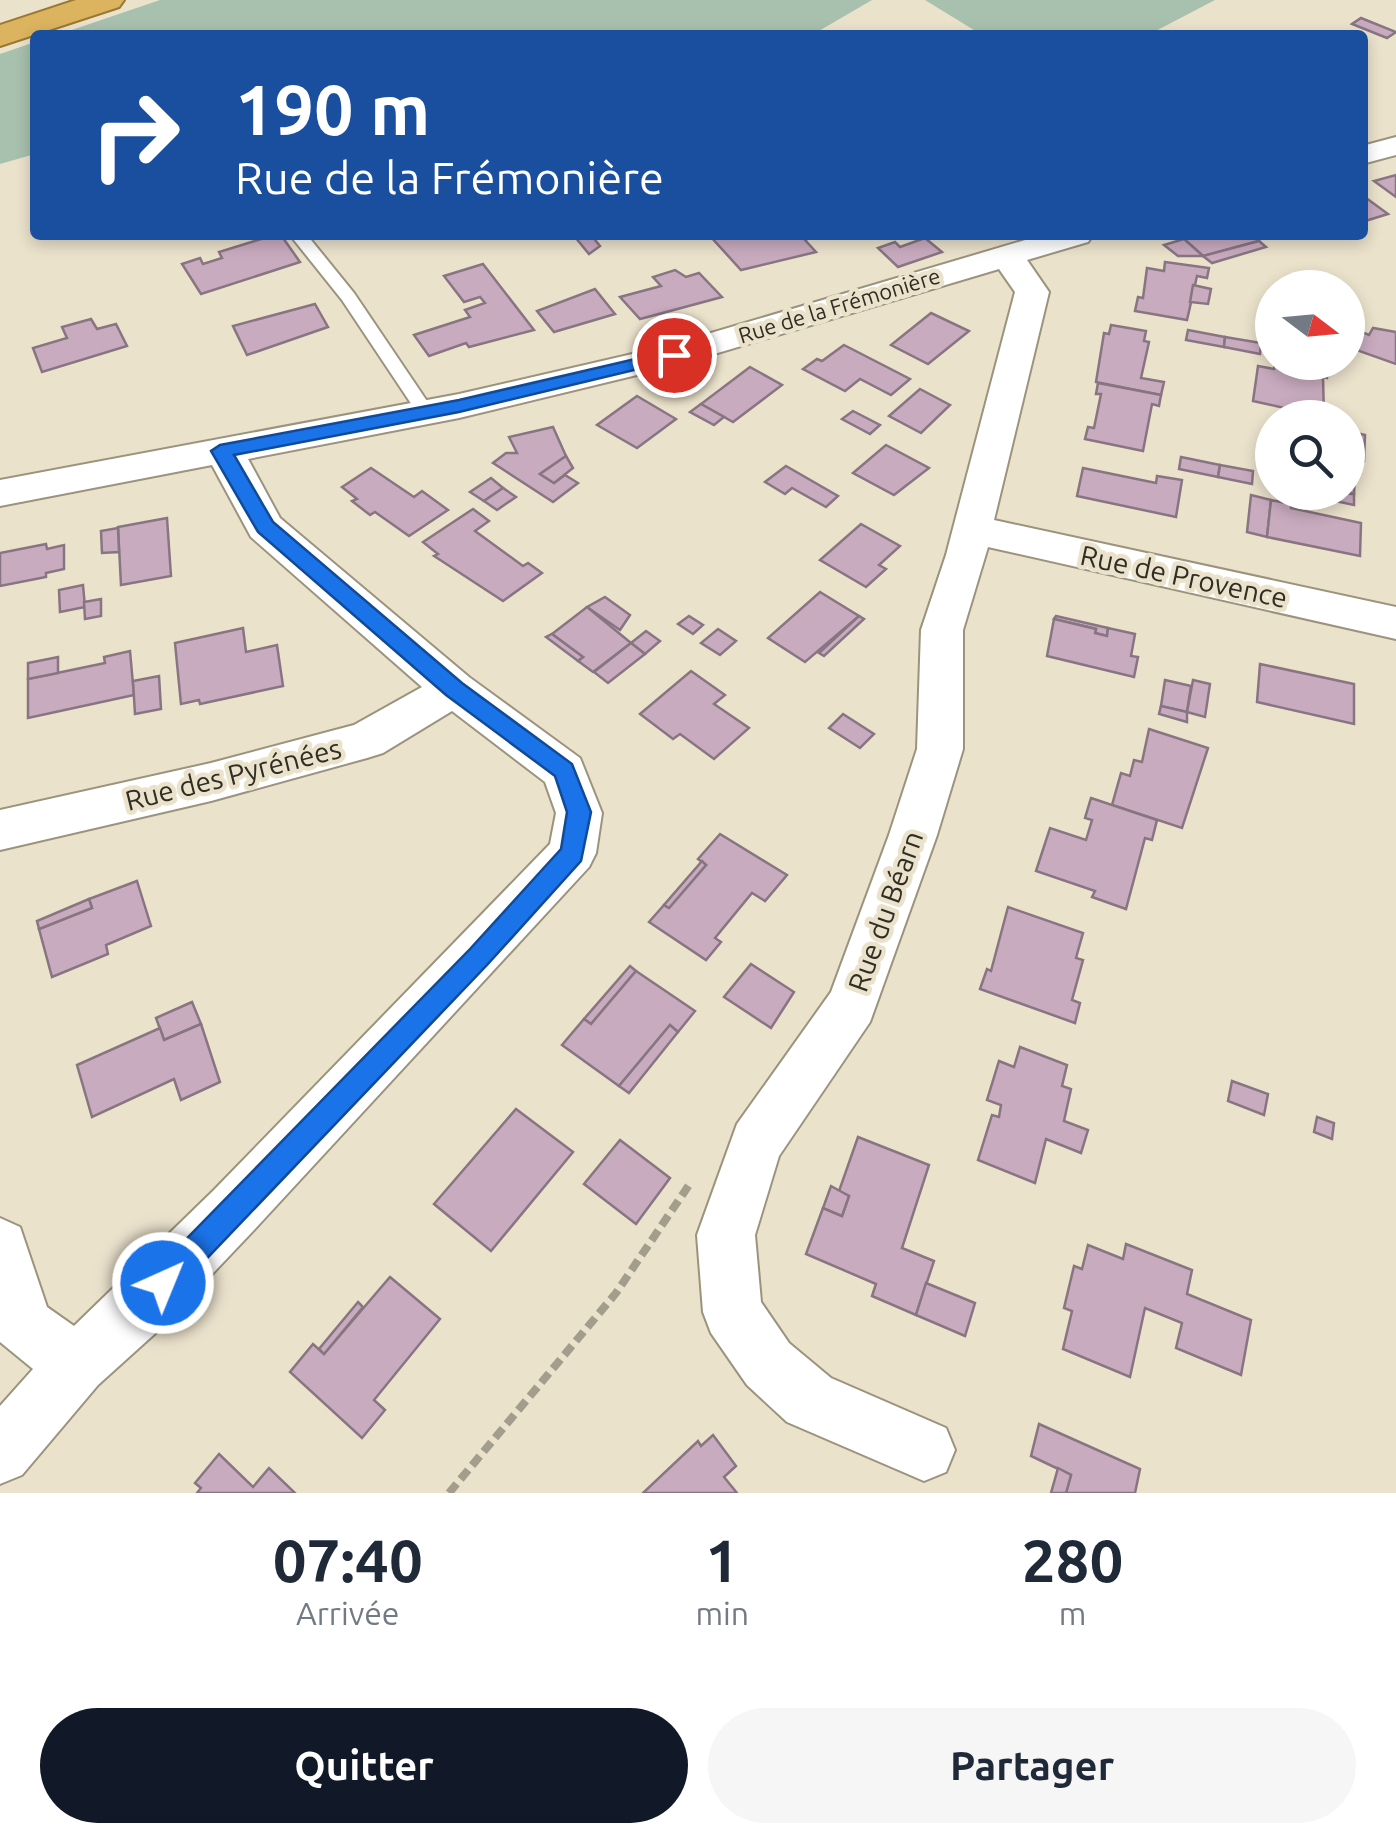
<!DOCTYPE html>
<html lang="fr">
<meta charset="utf-8">
<style>
body{margin:0;font-family:Ubuntu,sans-serif;background:#f6f6f7;color:#1f2937;height:100vh;display:flex;flex-direction:column;font-size:38px;white-space:nowrap}
*{box-sizing:border-box;margin:0}
p{font-size:32px;color:#747a83}
.icon{flex:none;width:55px;height:55px;fill:none;stroke:currentColor;stroke-width:2;stroke-linecap:round;stroke-linejoin:round}
.map{position:relative;height:1493px;overflow:hidden}
.drawer{display:flex;flex-direction:column;background:#fff;flex:1}
.drawer>*{flex:none}
.guide{position:absolute;left:30px;top:30px;width:1338px;height:210px;border-radius:10px;box-shadow:0 5px 15px #0003;background:#1a4fa0;color:#fff;overflow:hidden}
.needle{width:65px;rotate:106deg}
.tools{position:absolute;left:1255px;top:270px;display:grid;gap:20px}
.tools a{display:grid;place-items:center;width:110px;height:110px;border-radius:50%;background:#fff;box-shadow:0 5px 15px #0003;font-size:50px}
.pin{position:absolute;display:grid;place-items:center;width:85px;height:85px;color:#fff;margin:-42px;border:5px solid #fff;border-radius:50%;box-shadow:0 2px 10px #0007}
.me{position:absolute;width:110px;margin:-55px;rotate:44deg;stroke-linejoin:round;filter:drop-shadow(0 0 8px #0008)}
.turn{display:flex;align-items:center;gap:35px;height:210px;padding:0 40px;font-size:45px}
.turn .icon{width:130px;height:130px;stroke-width:2.5}
.turn b{display:block;font-size:70px;line-height:85px}
.eta{display:flex;justify-content:space-evenly;align-items:center;height:170px;text-align:center}
.eta b{font-size:60px;font-weight:700;line-height:70px}
.action{display:flex;gap:20px;margin-top:auto;padding:20px 40px}
.action a{flex:1;height:115px;border-radius:60px;background:#111827;color:#fff;font-size:40px;font-weight:700;line-height:115px;text-align:center}
.action a+a{background:#f6f6f7;color:#1f2937}
.map>svg:first-child{display:block}
.green{fill:#a8c0ae}
.building{fill:#c9abbf;stroke:#887582;stroke-width:2.5}
.lines{fill:none;stroke-linecap:round;stroke-linejoin:round}
.service-casing{stroke:#9b937e;stroke-width:4}
.minor-casing{stroke:#9b937e;stroke-width:4}
.trunk-casing{stroke:#9a7831;stroke-width:4}
.path{stroke:#a39d8c;stroke-width:8;stroke-dasharray:12 6;stroke-linecap:butt}
.service{fill:#fff;fill-rule:evenodd}
.minor{fill:#fff;fill-rule:evenodd}
.trunk{fill:#dcb460;fill-rule:evenodd}
.route{fill:#1a73e8;stroke:#114b97;stroke-width:2.5}
.labels{text-anchor:middle;dominant-baseline:central;stroke-width:9;stroke-linejoin:round;paint-order:stroke}
.far-street-label{font-size:22px;fill:#302d24;stroke:#ebe2cc}
.street-label{font-size:28px;fill:#302d24;stroke:#ebe2cc}
</style>
<div class="map">
<svg width="1396" height="1493" viewBox="0 0 1396 1493">
<rect width="100%" height="100%" fill="#ebe2cc"/>
<g class="green">
<polygon points="160,0 872,0 812,35 57,35"/>
<polygon points="925,0 1215,0 1148,35 982,35"/>
<polygon points="35,42 35,154 0,164 0,54"/>
</g>
<g class="building">
<polygon points="1361,18 1396,32 1387,38 1352,24"/>
<polygon points="1396,175 1396,197 1374,181"/>
<polygon points="1362,195 1388,214 1362,222"/>
<polygon points="591,235 600,246 589,254 575,237"/>
<polygon points="758,235 816,235 805,240 816,252 741,270 710,236"/>
<polygon points="1198,235 1252,235 1259,241 1203,256 1184,239"/>
<polygon points="271,236 283,238 300,262 201,294 182,264 200,258 203,264 222,258 219,252"/>
<polygon points="925,238 942,252 898,267 878,248 895,242 900,247"/>
<polygon points="1184,239 1203,256 1178,256 1164,245"/>
<polygon points="1259,241 1266,247 1212,263 1203,256"/>
<polygon points="1165,262 1209,268 1207,278 1197,276 1187,320 1135,311 1138,297 1143,298 1147,268 1164,271"/>
<polygon points="483,264 534,330 469,347 466,343 429,356 414,335 470,317 465,310 485,303 480,297 464,302 444,276"/>
<polygon points="675,270 686,277 699,273 722,297 640,319 620,297 661,286 653,277"/>
<polygon points="1193,285 1211,289 1208,304 1190,302"/>
<polygon points="595,289 615,314 554,332 537,311"/>
<polygon points="315,304 328,327 247,355 233,326"/>
<polygon points="931,313 969,331 928,364 891,345"/>
<polygon points="91,319 97,329 116,324 127,346 42,372 33,348 67,338 62,327"/>
<polygon points="1111,325 1146,331 1144,341 1149,342 1141,378 1164,382 1161,395 1096,382 1104,333 1109,334"/>
<polygon points="1352,328 1369,335 1373,328 1396,332 1396,364 1348,347"/>
<polygon points="1188,330 1225,337 1224,347 1186,340"/>
<polygon points="1225,337 1261,343 1260,354 1224,347"/>
<polygon points="844,345 910,379 891,395 860,379 845,391 803,369 817,359 822,361"/>
<polygon points="1275,362 1328,367 1327,378 1323,377 1324,417 1253,401 1258,366 1274,369"/>
<polygon points="750,367 782,385 733,422 701,404"/>
<polygon points="1098,383 1161,395 1159,406 1152,404 1143,451 1085,439 1088,427 1094,428 1101,394 1096,394"/>
<polygon points="920,389 950,405 921,433 889,416"/>
<polygon points="637,396 676,419 637,448 597,425"/>
<polygon points="701,404 724,417 714,425 690,412"/>
<polygon points="853,411 880,425 870,434 842,419"/>
<polygon points="553,427 566,456 540,474 554,483 565,475 578,483 553,502 493,463 506,453 517,453 509,437"/>
<polygon points="1348,431 1365,435 1364,461 1356,459 1354,494 1347,492"/>
<polygon points="886,445 929,468 894,495 853,473"/>
<polygon points="566,456 573,468 554,483 540,474"/>
<polygon points="1181,457 1220,465 1218,477 1179,469"/>
<polygon points="1220,465 1253,471 1252,484 1218,477"/>
<polygon points="786,466 838,496 826,507 792,488 785,494 765,482"/>
<polygon points="371,468 414,497 422,491 448,510 409,536 375,512 370,515 352,501 357,499 342,487"/>
<polygon points="1083,468 1156,483 1157,476 1182,480 1176,517 1077,496"/>
<polygon points="491,478 503,488 484,501 470,492"/>
<polygon points="503,488 516,497 497,510 484,501"/>
<polygon points="1302,492 1354,494 1354,505 1302,494"/>
<polygon points="1251,495 1271,500 1267,537 1247,532"/>
<polygon points="1271,500 1291,504 1291,508 1361,523 1360,556 1267,537"/>
<polygon points="473,509 489,521 475,531 523,566 528,563 542,573 503,601 434,556 438,554 423,542"/>
<polygon points="167,518 171,576 121,585 118,527"/>
<polygon points="861,524 900,546 879,565 886,569 866,587 820,560"/>
<polygon points="118,528 119,552 102,553 101,531"/>
<polygon points="46,544 47,549 64,545 64,569 46,573 46,577 0,586 0,553"/>
<polygon points="83,585 85,607 60,612 59,590"/>
<polygon points="820,592 859,616 805,662 768,638"/>
<polygon points="605,597 630,615 620,630 587,607"/>
<polygon points="101,599 101,616 85,619 84,602"/>
<polygon points="587,607 631,643 593,672 578,661 583,657 552,634"/>
<polygon points="689,616 703,625 693,634 678,624"/>
<polygon points="859,616 864,619 824,656 819,653"/>
<polygon points="1056,616 1108,628 1107,636 1095,633 1096,629 1054,619"/>
<polygon points="1054,619 1096,629 1095,633 1107,636 1108,628 1135,634 1131,656 1138,657 1134,677 1047,656"/>
<polygon points="243,628 246,652 277,645 283,686 200,704 199,700 181,704 175,643"/>
<polygon points="718,629 736,641 720,655 701,643"/>
<polygon points="646,631 660,641 645,654 631,643"/>
<polygon points="552,634 583,657 578,661 546,637"/>
<polygon points="631,643 645,654 608,683 594,672"/>
<polygon points="130,651 134,695 28,718 28,679 105,663 104,657"/>
<polygon points="58,657 58,673 28,679 28,663"/>
<polygon points="1260,664 1354,684 1354,724 1257,702"/>
<polygon points="691,671 725,695 714,704 749,728 714,759 680,734 673,739 640,714"/>
<polygon points="159,676 161,709 135,714 133,681"/>
<polygon points="1165,680 1191,686 1187,712 1161,706"/>
<polygon points="1193,680 1210,684 1205,717 1187,712"/>
<polygon points="1161,706 1187,712 1187,722 1159,714"/>
<polygon points="843,714 874,734 860,748 829,728"/>
<polygon points="1149,729 1208,748 1182,828 1112,805 1121,773 1130,776 1134,760 1142,762"/>
<polygon points="1091,798 1157,820 1152,840 1145,838 1126,909 1092,897 1095,891 1036,871 1050,828 1086,840 1092,820 1085,818"/>
<polygon points="720,834 787,875 765,901 752,893 715,938 721,942 706,960 649,922 664,905 669,908 706,865 698,859"/>
<polygon points="702,861 706,865 669,908 664,905"/>
<polygon points="137,881 151,926 106,945 108,954 52,977 39,929 92,908 89,899"/>
<polygon points="89,899 92,908 39,929 37,921"/>
<polygon points="1008,907 1083,933 1076,958 1083,960 1072,1000 1080,1003 1075,1023 980,989 987,969 991,971"/>
<polygon points="751,964 794,992 771,1028 724,997"/>
<polygon points="630,966 636,971 591,1024 584,1019"/>
<polygon points="636,971 695,1011 678,1032 670,1025 619,1086 562,1045 584,1019 591,1024"/>
<polygon points="192,1002 201,1024 164,1040 156,1018"/>
<polygon points="201,1024 220,1082 181,1100 174,1079 92,1117 77,1065 160,1028 164,1040"/>
<polygon points="670,1025 678,1032 629,1093 619,1086"/>
<polygon points="1020,1047 1067,1065 1062,1086 1071,1089 1064,1121 1088,1130 1081,1153 1046,1139 1035,1183 978,1160 992,1115 999,1117 1001,1105 987,1100 999,1061 1014,1067"/>
<polygon points="1232,1081 1268,1094 1264,1115 1228,1101"/>
<polygon points="516,1109 573,1152 491,1251 434,1204"/>
<polygon points="1317,1117 1334,1123 1332,1139 1314,1132"/>
<polygon points="858,1137 929,1165 902,1248 934,1261 916,1315 872,1296 876,1284 806,1254 823,1208 842,1216 849,1196 839,1191"/>
<polygon points="620,1140 670,1178 636,1224 584,1184"/>
<polygon points="831,1186 849,1196 842,1216 823,1208"/>
<polygon points="1126,1244 1192,1270 1187,1294 1251,1320 1241,1375 1176,1348 1182,1323 1145,1308 1130,1377 1063,1349 1072,1311 1064,1308 1074,1266 1082,1269 1088,1245 1123,1259"/>
<polygon points="390,1277 440,1319 374,1400 385,1410 362,1438 290,1372 313,1344 324,1354"/>
<polygon points="926,1283 975,1303 965,1336 916,1315"/>
<polygon points="358,1302 363,1307 324,1354 319,1349"/>
<polygon points="1039,1424 1140,1469 1135,1493 1066,1493 1071,1475 1031,1456"/>
<polygon points="713,1435 736,1466 724,1477 737,1493 643,1493 698,1441 701,1446"/>
<polygon points="219,1454 253,1487 269,1468 295,1493 197,1493 201,1488 195,1483"/>
<polygon points="1058,1468 1071,1475 1066,1493 1051,1493"/>
</g>
<g class="lines">
<defs>
<polygon id="service" points="290,235 307,235 354,293 435,413 432,417 420,417 342,300"/>
<g id="minor">
<polygon points="1396,137 1396,155 1362,164 1362,146"/>
<polygon points="1042,235 1093,235 1088,242 1027,260 1049,292 994,520 1396,607 1396,639 988,547 963,630 963,749 937,835 870,1022 779,1156 755,1235 761,1302 789,1343 831,1378 946,1428 955,1450 946,1472 924,1481 787,1422 747,1385 711,1333 703,1312 697,1235 737,1124 831,992 889,835 917,749 921,630 946,555 1015,292 999,269 674,366 459,418 248,459 280,518 469,677 580,758 602,813 596,853 589,867 254,1230 160,1329 98,1385 22,1475 0,1484 0,1406 33,1369 0,1342 0,1218 20,1227 47,1307 74,1326 214,1190 550,844 556,813 545,782 452,711 383,753 367,758 211,801 0,850 0,810 211,763 354,725 422,687 251,537 212,465 0,506 0,480 459,394 667,346"/>
</g>
<polygon id="trunk" points="76,0 124,0 119,7 0,46 0,25"/>
</defs>
<use href="#service" class="service-casing"/>
<use href="#minor" class="minor-casing"/>
<use href="#trunk" class="trunk-casing"/>
<polyline class="path" points="449,1493 616,1293 691,1182"/>
<use href="#service" class="service"/>
<use href="#minor" class="minor"/>
<use href="#trunk" class="trunk"/>
</g>
<polygon class="route" points="674,350 680,351 680,359 459,412 234,455 273,522 462,683 572,764 591,812 581,861 487,965 173,1294 163,1298 153,1294 148,1283 153,1273 470,949 561,849 567,812 555,776 446,695 258,532 211,451 220,445 459,400"/>
<g class="labels">
<g class="far-street-label">
<text transform="translate(839 305) rotate(-17)">Rue de la Frémonière</text>
</g>
<g class="street-label">
<text transform="translate(1184 576) rotate(12)">Rue de Provence</text>
<text transform="translate(233 774) rotate(-14)">Rue des Pyrénées</text>
<text transform="translate(885 911) rotate(-70)">Rue du Béarn</text>
</g>
</g>
</svg>
<div class="tools">
<a><svg class="needle" viewBox="-14 -14 28 28"><path d="M0-13l5 13h-10z" fill="#e53935"/><path d="M0 13l5-13h-10z" fill="#747a83"/></svg></a>
<a><svg class="icon" aria-label="search" viewBox="0 0 24 24"><circle cx="10" cy="10" r="6"/><path d="M15 15l6 6"/></svg></a>
</div>
<div class="pin" style="left:674px;top:355px;background:#d93025"><svg class="icon" aria-label="arrive" viewBox="0 0 24 24"><path d="M6 21V4h12l-3 4 3 4H6"/></svg></div>
<svg class="me" style="left:163px;top:1283px" viewBox="-20 -20 40 40"><circle r="17" fill="#1a73e8" stroke="#fff" stroke-width="3"/><path d="M0-11L8 9 0 5-8 9z" fill="#fff"/></svg>
<div class="guide">
<div class="turn"><svg class="icon" aria-label="right" viewBox="0 0 24 24"><path d="M7 20v-9h11M14 6l5 5-5 5"/></svg><div><b>190 m</b>Rue de la Frémonière</div></div>
</div>
</div>
<section class="drawer">
<div class="eta">
<div><b>07:40</b><p>Arrivée</p></div>
<div><b>1</b><p>min</p></div>
<div><b>280</b><p>m</p></div>
</div>
<div class="action"><a>Quitter</a><a>Partager</a></div>
</section>
